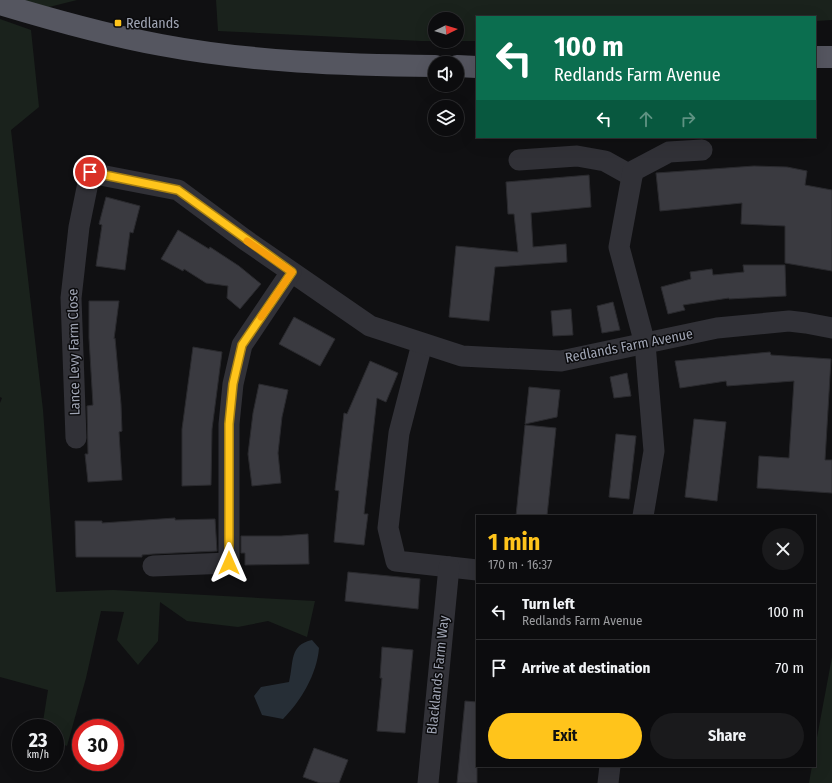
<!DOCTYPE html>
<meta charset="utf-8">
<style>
body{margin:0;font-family:"Fira Sans Condensed",sans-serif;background:#1a1a1c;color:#f1f3f6;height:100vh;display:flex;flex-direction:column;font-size:15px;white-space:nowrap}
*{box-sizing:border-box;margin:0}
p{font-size:13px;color:#9a9b9e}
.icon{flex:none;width:22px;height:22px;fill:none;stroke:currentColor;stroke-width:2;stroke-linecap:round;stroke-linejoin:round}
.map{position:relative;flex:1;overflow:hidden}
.drawer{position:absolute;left:476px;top:515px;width:340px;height:252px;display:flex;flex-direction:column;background:#0c0c0e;border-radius:0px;box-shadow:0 4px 16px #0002,0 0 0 1px #2c2c2e}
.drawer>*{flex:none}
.guide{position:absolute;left:476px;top:16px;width:340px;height:122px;border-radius:0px;box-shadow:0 4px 16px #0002,0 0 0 1px #2c2c2e;background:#0b6e4f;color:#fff;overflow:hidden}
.needle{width:26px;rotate:85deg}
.fabs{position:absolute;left:428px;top:12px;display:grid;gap:8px}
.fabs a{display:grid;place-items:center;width:36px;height:36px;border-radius:50%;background:#0c0c0e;box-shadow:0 4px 16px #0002,0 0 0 1px #2c2c2e;font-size:20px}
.speed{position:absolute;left:12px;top:719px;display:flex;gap:8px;font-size:20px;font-weight:700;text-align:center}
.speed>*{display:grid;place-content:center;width:52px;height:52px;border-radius:50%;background:#0c0c0e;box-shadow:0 4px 16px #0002,0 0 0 1px #2c2c2e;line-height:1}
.speed small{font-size:10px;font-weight:400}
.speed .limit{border:6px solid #d22;background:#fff;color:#111}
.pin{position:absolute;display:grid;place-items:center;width:34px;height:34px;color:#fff;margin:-17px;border:2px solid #fff;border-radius:50%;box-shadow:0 1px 4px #0007}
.me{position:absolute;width:44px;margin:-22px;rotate:0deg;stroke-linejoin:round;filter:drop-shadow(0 0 3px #0008)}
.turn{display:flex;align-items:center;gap:14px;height:84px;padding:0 12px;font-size:18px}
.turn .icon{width:52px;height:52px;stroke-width:2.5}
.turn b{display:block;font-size:28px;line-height:34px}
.lanes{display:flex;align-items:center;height:38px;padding:0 12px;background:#0003;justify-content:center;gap:20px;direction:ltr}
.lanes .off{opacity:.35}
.round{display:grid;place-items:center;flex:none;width:42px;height:42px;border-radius:21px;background:#1a1a1c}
.head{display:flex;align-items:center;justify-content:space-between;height:68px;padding:0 12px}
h1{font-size:24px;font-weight:700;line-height:30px;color:#ffc41b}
.button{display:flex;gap:8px;margin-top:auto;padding:8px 12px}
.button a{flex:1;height:46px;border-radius:24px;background:#ffc41b;color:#111;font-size:16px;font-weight:700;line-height:46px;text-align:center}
.button a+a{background:#1a1a1c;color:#f1f3f6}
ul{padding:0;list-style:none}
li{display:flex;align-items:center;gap:12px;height:56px;padding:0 12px;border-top:1px solid #2c2c2e}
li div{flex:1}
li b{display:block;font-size:15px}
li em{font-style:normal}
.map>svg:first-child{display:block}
.green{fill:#1a221c}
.water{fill:#262e36}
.building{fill:#3a3a40;stroke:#2a2a2e}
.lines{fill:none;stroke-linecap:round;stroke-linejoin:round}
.minor{stroke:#313137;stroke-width:21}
.trunk{stroke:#555660;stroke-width:22}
.route-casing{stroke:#a67f12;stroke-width:10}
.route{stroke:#ffc41b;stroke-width:7}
.slow{stroke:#f59e0b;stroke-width:7}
.poi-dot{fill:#ffc41b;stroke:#0b0b0d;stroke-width:1.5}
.labels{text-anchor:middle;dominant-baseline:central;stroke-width:3;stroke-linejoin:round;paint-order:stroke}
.poi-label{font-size:14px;fill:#a0a5b4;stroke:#0b0b0d;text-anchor:start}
.street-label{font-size:14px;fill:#a0a5b4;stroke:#0b0b0d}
</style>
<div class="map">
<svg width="832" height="783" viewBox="0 0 832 783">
<rect width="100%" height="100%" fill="#101012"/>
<g class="green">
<polygon points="21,0 77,0 45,8"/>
<polygon points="216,0 832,0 832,20 815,21 815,17 477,17 477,41 457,41 457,19 435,19 435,41 447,41 421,41 218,31"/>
<polygon points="0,19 31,30 39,107 11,130 43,410 56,592 113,590 315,601 307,637 268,621 238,627 187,621 160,602 158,641 138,665 117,640 124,612 101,611 86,678 67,746 55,741 55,728 42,728 48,690 0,677 0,403 2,398 0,397"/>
<polygon points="832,657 832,783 809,783 812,766 815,766 815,748"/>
</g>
<path class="water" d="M312,640l7,8c-2,26 -18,53 -36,71l-21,-4 -8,-19 7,-9 28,-5c5,-20 0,-37 23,-42z"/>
<g class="building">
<polygon points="754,166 787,167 807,171 805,185 832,190 832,271 785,263 785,226 741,224 742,203 660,211 656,173"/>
<polygon points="589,175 591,207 531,213 533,247 566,244 567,262 495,267 489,321 449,317 456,246 518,252 514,214 508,214 506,182"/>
<polygon points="106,197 140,206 133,233 130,232 125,270 96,266 102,225 99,224"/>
<polygon points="178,230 209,249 210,247 239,266 261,284 240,309 227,298 228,286 206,283 184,269 183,271 161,259"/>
<polygon points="743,265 785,265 786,296 729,299 729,298 683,305 685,310 668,314 661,287 691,279 690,272 712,269 713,275 744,272"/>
<polygon points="89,301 119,301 114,339 115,338 121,404 122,431 119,432 122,480 88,482 85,454 88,454 87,406 93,405 89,338"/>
<polygon points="613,302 620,330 602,333 597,306"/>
<polygon points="571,309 573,335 553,336 551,311"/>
<polygon points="294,317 335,339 320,366 279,344"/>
<polygon points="193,347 222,352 212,429 211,485 182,486 182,429"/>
<polygon points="770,352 771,355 831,359 825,460 832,460 832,493 757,488 759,456 789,458 794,381 727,386 726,381 680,388 675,361"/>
<polygon points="370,361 398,373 386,402 377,398 364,514 368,514 364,545 334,542 339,491 335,490 344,413 347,414"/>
<polygon points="627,373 631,396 614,398 610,377"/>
<polygon points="259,384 288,390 282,417 278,453 281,483 252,486 248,454 253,413"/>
<polygon points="529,387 560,390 557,417 525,424"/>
<polygon points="694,419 726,422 717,501 685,497"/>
<polygon points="525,425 556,428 547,516 516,516"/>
<polygon points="616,434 636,436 629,499 609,497"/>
<polygon points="175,518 175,520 215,519 217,551 153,554 142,555 142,557 76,557 75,521 102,521 102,523"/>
<polygon points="308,534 309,564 245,565 245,553 241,553 241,536 281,536"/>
<polygon points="348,572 420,579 418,609 345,601"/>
<polygon points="382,647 413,650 405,733 377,731 382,678 380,678"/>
<polygon points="465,701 477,702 477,783 457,783"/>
<polygon points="314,748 348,760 339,783 320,783 303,777"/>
</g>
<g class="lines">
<g class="minor">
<polyline points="519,160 577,156 605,161 632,176"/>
<polyline points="422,344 399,433 388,528 396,561 477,570"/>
<polyline points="76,438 71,298 79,227 90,173 178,190 244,239 370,326 462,356 561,361 717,328 789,321 806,323 832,328"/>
<polyline points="643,516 654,451 645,344 619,247 633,171 669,152 702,150"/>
<polyline points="153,566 229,563 229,424 233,384 242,345 291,272"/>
<polyline points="428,783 449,567"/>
<polyline points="608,783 610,766"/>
</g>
<g class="trunk">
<path d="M0,4c53,16 106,31 161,41 90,17 183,20 274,21"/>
<polyline points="815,57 832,57"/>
<polyline points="457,66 477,67"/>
</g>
</g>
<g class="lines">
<defs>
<polyline id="route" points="90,172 178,190 292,272 242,345 233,384 229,424 229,563"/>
</defs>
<use href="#route" class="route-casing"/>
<use href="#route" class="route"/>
<polyline class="slow" points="247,241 292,272 261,317"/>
</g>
<rect class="poi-dot" x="114" y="19" width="8" height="8" rx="2"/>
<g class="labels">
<g class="poi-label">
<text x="126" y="23">Redlands</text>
</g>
<g class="street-label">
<text transform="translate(629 346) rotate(-11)">Redlands Farm Avenue</text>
<text transform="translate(74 352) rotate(-91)">Lance Levy Farm Close</text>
<text transform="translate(438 675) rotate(-84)">Blacklands Farm Way</text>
</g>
</g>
</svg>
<div class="fabs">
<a><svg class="needle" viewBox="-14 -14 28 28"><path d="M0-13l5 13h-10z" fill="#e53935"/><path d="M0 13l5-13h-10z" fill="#9a9b9e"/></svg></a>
<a><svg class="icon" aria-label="sound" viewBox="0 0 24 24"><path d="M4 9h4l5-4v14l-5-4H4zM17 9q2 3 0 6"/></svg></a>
<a><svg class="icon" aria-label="layers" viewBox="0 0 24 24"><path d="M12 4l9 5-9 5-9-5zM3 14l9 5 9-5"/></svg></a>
</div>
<div class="speed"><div>23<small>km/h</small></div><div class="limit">30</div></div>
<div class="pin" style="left:90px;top:172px;background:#d93025"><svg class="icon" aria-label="arrive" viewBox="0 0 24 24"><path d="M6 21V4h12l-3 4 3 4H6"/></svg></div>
<svg class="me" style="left:229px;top:563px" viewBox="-20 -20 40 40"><path d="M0-17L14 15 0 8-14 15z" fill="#ffc41b" stroke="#fff" stroke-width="4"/></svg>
<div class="guide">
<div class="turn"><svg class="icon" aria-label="left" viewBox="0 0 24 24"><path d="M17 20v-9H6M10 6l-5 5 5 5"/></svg><div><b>100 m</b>Redlands Farm Avenue</div></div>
<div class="lanes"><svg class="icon" aria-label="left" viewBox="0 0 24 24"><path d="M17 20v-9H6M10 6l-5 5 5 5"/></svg><svg class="icon off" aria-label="ahead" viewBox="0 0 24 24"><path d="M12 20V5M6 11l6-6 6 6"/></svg><svg class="icon off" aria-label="right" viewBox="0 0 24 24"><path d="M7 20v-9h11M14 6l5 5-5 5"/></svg></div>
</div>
<section class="drawer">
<div class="head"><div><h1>1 min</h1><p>170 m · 16:37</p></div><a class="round"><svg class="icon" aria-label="close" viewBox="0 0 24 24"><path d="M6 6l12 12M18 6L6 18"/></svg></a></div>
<ul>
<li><svg class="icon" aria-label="left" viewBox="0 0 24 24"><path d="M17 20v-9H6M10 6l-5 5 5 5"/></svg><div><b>Turn left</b><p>Redlands Farm Avenue</p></div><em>100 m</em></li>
<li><svg class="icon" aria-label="arrive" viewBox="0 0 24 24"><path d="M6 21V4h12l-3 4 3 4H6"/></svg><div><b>Arrive at destination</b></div><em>70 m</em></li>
</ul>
<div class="button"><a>Exit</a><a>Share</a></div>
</section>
</div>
